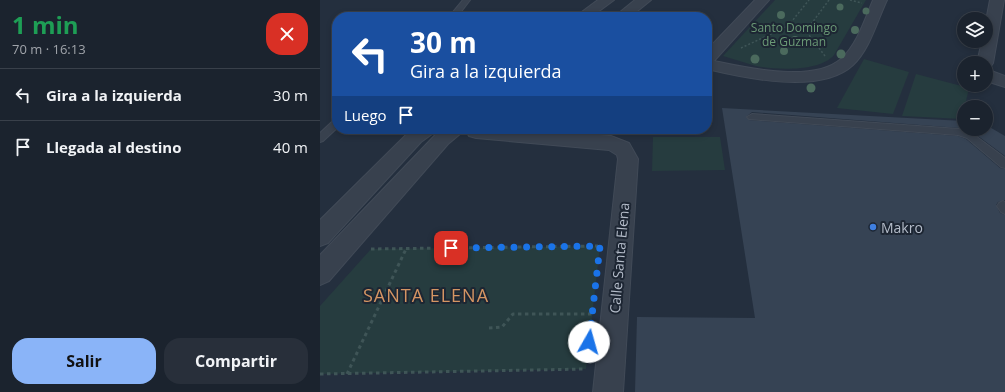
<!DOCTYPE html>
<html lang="es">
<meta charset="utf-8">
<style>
body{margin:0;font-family:"Open Sans",sans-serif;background:#282f3a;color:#f1f3f6;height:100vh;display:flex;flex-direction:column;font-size:15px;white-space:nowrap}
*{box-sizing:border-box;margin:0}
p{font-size:13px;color:#a0a4aa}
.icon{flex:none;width:22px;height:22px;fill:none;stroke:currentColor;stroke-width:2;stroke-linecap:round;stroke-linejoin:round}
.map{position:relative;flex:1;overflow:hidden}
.details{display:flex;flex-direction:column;background:#1b232e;width:320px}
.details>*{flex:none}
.banner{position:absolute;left:12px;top:12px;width:380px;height:122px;border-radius:16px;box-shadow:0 2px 6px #0003,0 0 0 1px #39404a;background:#1a4fa0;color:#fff;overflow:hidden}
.buttons{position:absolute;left:637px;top:12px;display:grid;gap:8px}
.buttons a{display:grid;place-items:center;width:36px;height:36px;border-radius:50%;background:#1b232e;box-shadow:0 2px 6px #0003,0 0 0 1px #39404a;font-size:20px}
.pin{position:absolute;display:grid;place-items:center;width:34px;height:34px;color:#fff;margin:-17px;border-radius:8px;box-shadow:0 2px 6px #0006}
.me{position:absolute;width:44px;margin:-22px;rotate:7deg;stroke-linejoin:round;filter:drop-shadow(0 0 3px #0008)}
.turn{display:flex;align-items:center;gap:14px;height:84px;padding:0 12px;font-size:18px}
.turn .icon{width:52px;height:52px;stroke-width:2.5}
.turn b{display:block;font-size:28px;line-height:34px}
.then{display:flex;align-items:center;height:38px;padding:0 12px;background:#0003;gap:8px;font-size:15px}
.round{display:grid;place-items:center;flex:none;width:42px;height:42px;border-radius:16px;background:#282f3a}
.head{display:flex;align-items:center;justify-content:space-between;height:68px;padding:0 12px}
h1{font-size:24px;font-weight:700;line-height:30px;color:#1e9e55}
.primary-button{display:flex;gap:8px;margin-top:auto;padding:8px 12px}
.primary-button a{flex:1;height:46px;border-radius:16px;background:#8ab4f8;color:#111;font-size:16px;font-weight:700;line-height:46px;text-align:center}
.primary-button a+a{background:#282f3a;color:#f1f3f6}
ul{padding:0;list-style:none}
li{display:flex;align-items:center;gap:12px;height:52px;padding:0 12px;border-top:1px solid #39404a}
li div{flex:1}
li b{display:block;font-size:15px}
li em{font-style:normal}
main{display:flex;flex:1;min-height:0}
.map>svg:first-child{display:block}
.green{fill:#263c3f}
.building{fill:#364354}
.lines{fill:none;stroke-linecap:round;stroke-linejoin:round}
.service-casing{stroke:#414a57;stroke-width:2}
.minor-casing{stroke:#414a57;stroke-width:2}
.tertiary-casing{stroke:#414a57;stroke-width:2}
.path-far1{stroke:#3f5557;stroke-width:1.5;stroke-dasharray:2 2;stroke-linecap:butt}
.path{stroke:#3f5557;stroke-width:3;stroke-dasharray:3.5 3.5;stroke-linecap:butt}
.service{fill:#38414e;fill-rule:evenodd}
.minor{fill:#38414e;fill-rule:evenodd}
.tertiary{fill:#38414e;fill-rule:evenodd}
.tree{fill:#4b6a5d}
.route{stroke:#1a73e8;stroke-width:7;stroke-dasharray:0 12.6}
.shop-dot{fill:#3f7fe0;stroke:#1d2633;stroke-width:1.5}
.labels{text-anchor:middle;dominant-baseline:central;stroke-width:4;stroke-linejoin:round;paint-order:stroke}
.far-park-label{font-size:12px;fill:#6b9a76;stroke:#1d2633}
.poi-label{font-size:14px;fill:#b4bcc9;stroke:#1d2633;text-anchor:start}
.street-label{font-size:14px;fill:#b4bcc9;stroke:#1d2633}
.near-neighbourhood-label{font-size:18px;letter-spacing:1px;fill:#d59563;stroke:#1d2633}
</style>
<main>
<section class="details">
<div class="head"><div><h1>1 min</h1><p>70 m · 16:13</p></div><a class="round" style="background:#d93025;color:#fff"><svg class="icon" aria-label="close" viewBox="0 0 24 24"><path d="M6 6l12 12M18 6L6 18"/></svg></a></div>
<ul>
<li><svg class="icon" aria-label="left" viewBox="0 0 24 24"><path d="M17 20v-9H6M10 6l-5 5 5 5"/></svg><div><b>Gira a la izquierda</b></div><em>30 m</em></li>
<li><svg class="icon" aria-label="arrive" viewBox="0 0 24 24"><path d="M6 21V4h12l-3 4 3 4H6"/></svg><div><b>Llegada al destino</b></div><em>40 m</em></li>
</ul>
<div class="primary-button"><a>Salir</a><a>Compartir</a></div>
</section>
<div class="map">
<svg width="685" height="392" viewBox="0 0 685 392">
<rect width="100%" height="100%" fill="#242f3e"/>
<g class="green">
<path d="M455,0h91l-32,55c-14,17 -58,15 -78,11 -11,-3 -22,-7 -33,-10z"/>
<polygon points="544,59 589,72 573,114 517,108"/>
<polygon points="596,74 649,88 642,119 582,116"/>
<polygon points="333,137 400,137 405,170 332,171"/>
<polygon points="280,246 266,369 0,374 0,306 51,249"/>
</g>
<polygon class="building" points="402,108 644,121 644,129 666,129 666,125 685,136 685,156 654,133 639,128 432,112 426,117 429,120 638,136 646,139 680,168 685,169 685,200 678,202 676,205 680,213 685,215 685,392 315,392 317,317 435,318"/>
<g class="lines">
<defs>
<g id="service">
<polygon points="143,0 150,0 137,17 129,17"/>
<polygon points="432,114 639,129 653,134 685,158 685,168 681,167 647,138 638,135 429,119 427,117"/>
<polygon points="17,119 17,128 3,141 0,142 0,133 14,120"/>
<polygon points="683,201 685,202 685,214 681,212 677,206 679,203"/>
</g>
<g id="minor">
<polygon points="315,0 331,0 310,17 294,17"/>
<path d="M435,0h14l-55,61c34,7 99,22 127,-2 16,-14 24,-40 32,-59h14c-10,21 -17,49 -34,65 -32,30 -108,13 -146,4v-19z"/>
<polygon points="670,0 684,0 673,63 671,66 666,68 666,63 657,63 662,41 666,41 666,21"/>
<polygon points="666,69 685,76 685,87 666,81"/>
<polygon points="148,129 210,129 291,136 309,143 318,159 303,392 273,392 298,159 297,155 289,150 156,138 149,136 146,131"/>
</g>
<g id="tertiary">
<polygon points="278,0 294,0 271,17 255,17"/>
<polygon points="92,129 115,129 112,134 101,142 8,243 0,246 0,220"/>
<polygon points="121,129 143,129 140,134 128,144 9,281 0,285 0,255"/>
</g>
</defs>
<use href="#service" class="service-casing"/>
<use href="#minor" class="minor-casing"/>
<use href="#tertiary" class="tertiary-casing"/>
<g class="path-far1">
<polyline points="530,0 542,3"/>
<polyline points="470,24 487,29"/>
<polyline points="421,48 468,26 489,0"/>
<polyline points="505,56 486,31 509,0"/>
</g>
<g class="path">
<polyline points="51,249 278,246"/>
<polyline points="169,328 182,327 193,314 272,314"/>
<polyline points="0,374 265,369"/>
<polyline points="27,374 86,249"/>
</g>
<use href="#service" class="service"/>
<use href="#minor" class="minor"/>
<use href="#tertiary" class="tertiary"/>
</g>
<g class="tree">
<circle cx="520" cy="7" r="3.5"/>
<circle cx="546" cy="11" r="3.5"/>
<circle cx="461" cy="15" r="4"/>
<circle cx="535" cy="30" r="4"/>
<circle cx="475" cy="40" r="4"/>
<circle cx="503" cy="43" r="4"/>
<circle cx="464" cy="51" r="4"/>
<circle cx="521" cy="54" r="4.5"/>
<circle cx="435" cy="59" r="4.5"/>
<circle cx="491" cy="88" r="4.5"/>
</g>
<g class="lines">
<polyline class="route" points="131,248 280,246 269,342"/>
</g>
<circle class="shop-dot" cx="553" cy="227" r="4"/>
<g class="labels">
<g class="far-park-label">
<text x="474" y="27">Santo Domingo<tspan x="474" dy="14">de Guzman</tspan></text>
</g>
<g class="poi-label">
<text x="561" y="227">Makro</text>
</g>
<g class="street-label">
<text transform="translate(299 258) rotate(-85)">Calle Santa Elena</text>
</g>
<g class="near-neighbourhood-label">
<text x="106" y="295">SANTA ELENA</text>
</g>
</g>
</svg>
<div class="buttons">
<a><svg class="icon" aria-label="layers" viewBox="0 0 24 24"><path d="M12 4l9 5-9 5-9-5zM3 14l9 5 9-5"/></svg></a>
<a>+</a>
<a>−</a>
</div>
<div class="pin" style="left:131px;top:248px;background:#d93025"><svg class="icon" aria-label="arrive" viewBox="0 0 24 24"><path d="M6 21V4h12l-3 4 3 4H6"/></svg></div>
<svg class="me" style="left:269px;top:342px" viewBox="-20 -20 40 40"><circle r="19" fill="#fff"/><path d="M0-13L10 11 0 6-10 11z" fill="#1a73e8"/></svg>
<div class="banner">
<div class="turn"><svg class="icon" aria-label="left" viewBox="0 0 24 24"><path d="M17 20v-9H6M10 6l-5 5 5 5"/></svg><div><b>30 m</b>Gira a la izquierda</div></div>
<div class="then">Luego<svg class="icon" aria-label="arrive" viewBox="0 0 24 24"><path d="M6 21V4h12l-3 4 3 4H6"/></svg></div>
</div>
</div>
</main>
